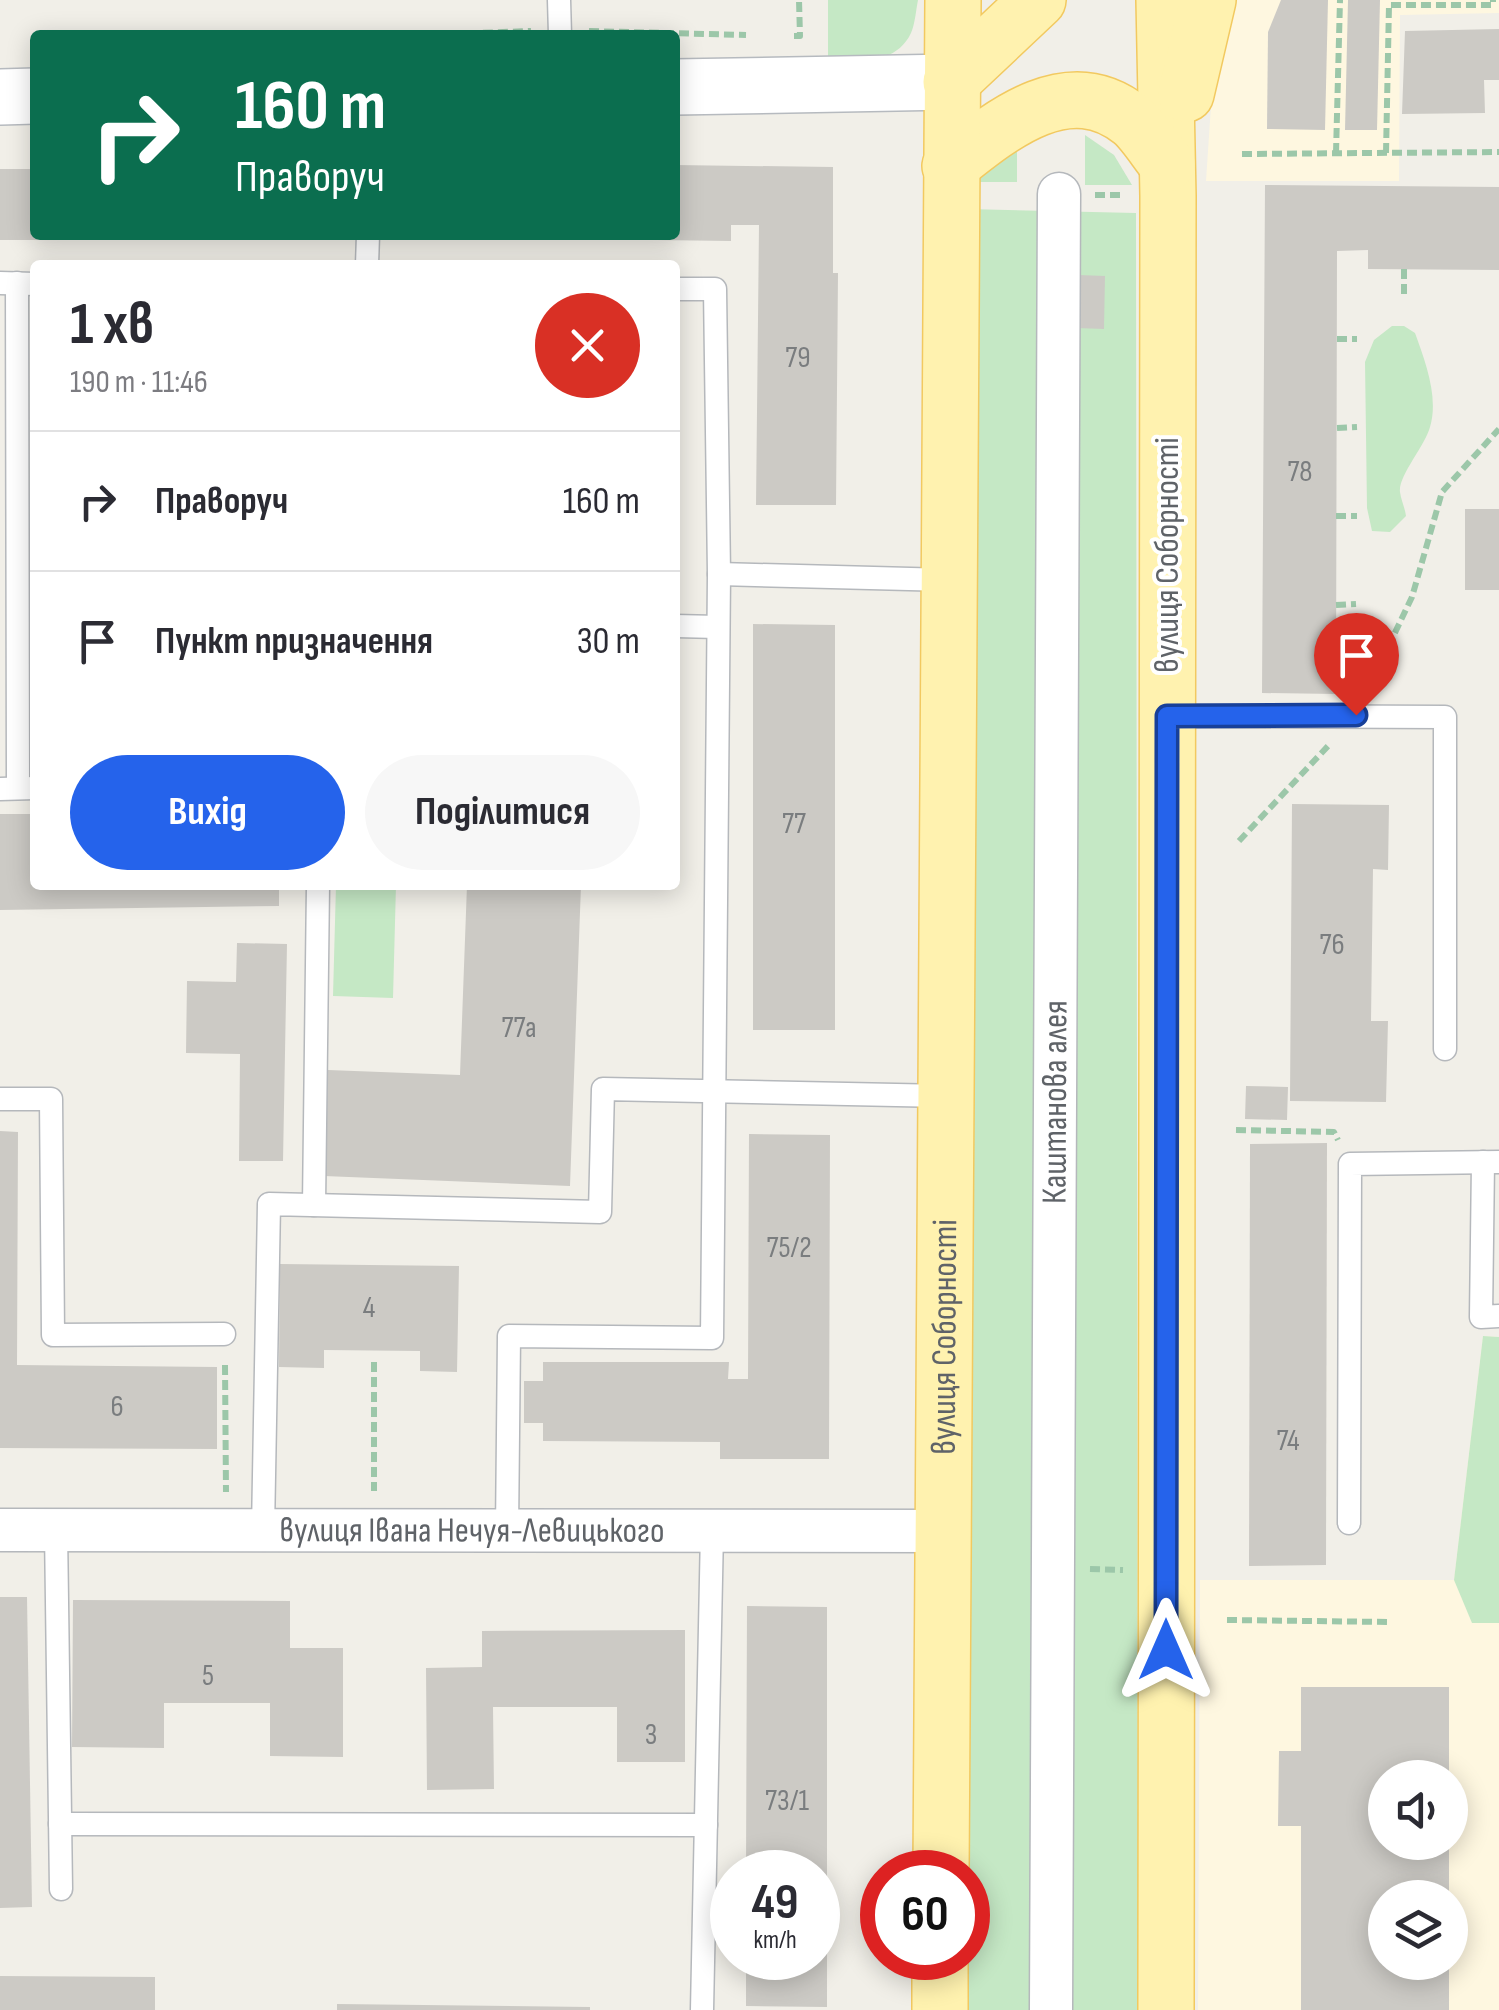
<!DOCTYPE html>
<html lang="uk">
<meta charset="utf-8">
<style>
body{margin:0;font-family:"Sofia Sans Condensed",sans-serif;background:#f7f7f7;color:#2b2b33;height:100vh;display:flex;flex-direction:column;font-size:38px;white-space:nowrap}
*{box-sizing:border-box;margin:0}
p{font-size:32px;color:#7c7c81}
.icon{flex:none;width:55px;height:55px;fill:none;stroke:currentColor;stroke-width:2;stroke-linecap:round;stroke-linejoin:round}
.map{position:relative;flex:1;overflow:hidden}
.sheet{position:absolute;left:30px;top:260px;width:650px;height:630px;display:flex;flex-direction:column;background:#fff;border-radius:10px;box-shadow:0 5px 25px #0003}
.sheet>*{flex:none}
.banner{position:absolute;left:30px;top:30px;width:650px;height:210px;border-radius:10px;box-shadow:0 5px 25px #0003;background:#0b6e4f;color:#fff;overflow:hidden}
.buttons{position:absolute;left:1368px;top:1760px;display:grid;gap:20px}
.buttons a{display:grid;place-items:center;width:100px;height:100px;border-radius:50%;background:#fff;box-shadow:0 5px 25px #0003;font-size:50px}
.speed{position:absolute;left:710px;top:1850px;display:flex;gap:20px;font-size:50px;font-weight:700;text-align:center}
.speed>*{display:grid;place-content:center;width:130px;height:130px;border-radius:50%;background:#fff;box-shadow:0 5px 25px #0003;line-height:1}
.speed small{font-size:25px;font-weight:400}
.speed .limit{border:15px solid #d22;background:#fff;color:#111}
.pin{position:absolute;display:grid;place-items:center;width:85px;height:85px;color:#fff;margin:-102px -42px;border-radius:50% 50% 50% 0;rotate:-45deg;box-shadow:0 0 10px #0007}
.pin .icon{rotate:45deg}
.me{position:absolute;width:110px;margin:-55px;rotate:0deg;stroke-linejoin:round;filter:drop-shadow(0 0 8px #0008)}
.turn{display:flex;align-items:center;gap:35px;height:210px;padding:0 40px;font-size:45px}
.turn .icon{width:130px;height:130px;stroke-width:2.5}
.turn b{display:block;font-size:70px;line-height:85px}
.round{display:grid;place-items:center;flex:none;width:105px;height:105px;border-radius:52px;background:#f7f7f7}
.summary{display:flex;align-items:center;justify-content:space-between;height:170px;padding:0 40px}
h1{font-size:60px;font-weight:700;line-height:75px}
.action{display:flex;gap:20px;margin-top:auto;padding:20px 40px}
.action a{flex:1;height:115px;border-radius:60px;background:#2563eb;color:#fff;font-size:40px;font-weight:700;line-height:115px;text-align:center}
.action a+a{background:#f7f7f7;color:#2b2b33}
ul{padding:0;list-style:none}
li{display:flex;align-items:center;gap:30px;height:140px;padding:0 40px;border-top:2px solid #e1e1e2}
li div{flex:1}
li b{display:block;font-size:38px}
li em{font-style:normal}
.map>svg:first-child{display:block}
.commercial{fill:#fef7e0;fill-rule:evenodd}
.green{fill:#c5e8c5}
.building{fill:#cccac5}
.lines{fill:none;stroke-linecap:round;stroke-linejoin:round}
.lane-casing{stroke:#b5b8bc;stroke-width:25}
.street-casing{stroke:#b5b8bc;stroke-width:45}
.secondary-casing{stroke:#b6babf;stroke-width:58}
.primary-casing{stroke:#f2c960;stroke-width:58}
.path{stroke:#9cc7a9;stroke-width:6;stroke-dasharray:10 5;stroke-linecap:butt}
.lane{stroke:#fff;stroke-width:22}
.street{stroke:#fff;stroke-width:42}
.secondary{stroke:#fff;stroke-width:55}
.primary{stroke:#fff2af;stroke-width:55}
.route-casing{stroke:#184099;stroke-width:25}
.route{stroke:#2563eb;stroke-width:18}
.labels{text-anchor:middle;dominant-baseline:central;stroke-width:8;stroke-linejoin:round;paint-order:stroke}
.number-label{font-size:30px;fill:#7a7d7f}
.street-label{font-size:35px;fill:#5f6368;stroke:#fff}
</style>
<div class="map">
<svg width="1499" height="2010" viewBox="0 0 1499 2010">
<rect width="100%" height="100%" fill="#f1efe8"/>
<g class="commercial">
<polygon points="1218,0 1499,0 1499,13 1400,15 1399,181 1206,181"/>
<path d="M1483,1336l16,1v673h-301l2,-430h254zM1385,1778h65v64h-65zM1385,1898h65v64h-65z"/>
</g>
<g class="green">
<path d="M828,0h90c-2,10 -3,24 -7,33 -15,32 -54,29 -83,28z"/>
<polygon points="1017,135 1017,182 968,182"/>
<polygon points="1085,135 1114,155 1132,185 1085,185"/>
<polygon points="967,209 1136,213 1138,2010 962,2010 962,1958 968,1958"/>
<path d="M1392,326h12l11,7c10,28 24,64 15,94 -5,19 -32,49 -30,65 1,8 5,16 6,24l-16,16 -18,-1 -5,-23 -2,-146 9,-22z"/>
<polygon points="336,885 396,885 393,998 333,996"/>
<polygon points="1483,1336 1499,1337 1499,1623 1472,1623 1454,1580"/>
</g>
<g class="building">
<polygon points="1281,0 1328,0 1325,130 1267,129 1268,32"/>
<polygon points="1348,0 1380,0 1377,130 1345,130"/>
<polygon points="1499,29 1499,80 1484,80 1485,113 1402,114 1405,31"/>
<polygon points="675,165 833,167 833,273 838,273 836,505 756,505 759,225 731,225 731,241 504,238 504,235 675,235"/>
<polygon points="0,169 35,169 35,235 284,235 284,240 0,240"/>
<polygon points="1265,185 1499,187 1499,270 1368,269 1368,250 1337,251 1336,694 1262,693"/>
<polygon points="1078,275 1105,276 1104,329 1076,328"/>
<rect x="1465" y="509" width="34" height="81"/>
<polygon points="753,624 835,625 835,1030 753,1030"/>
<polygon points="1292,804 1389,805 1388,870 1373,869 1371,1021 1388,1021 1386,1102 1290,1101"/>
<polygon points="0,814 35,814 35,885 279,885 279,906 0,910"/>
<polygon points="467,885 581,885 570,1186 324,1176 328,1070 460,1075"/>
<polygon points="237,943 287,944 283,1161 239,1161 240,1054 186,1053 187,981 236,982"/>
<polygon points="1246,1086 1288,1087 1287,1120 1245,1119"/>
<polygon points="0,1131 18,1132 17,1365 217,1367 217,1449 0,1448"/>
<polygon points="749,1134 830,1135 829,1459 720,1459 720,1442 543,1441 543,1423 524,1423 524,1381 543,1381 543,1362 729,1362 728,1379 748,1379"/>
<polygon points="1327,1143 1326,1565 1249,1566 1250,1144"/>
<polygon points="280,1264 459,1266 457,1372 420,1371 420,1351 324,1350 324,1368 279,1367"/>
<polygon points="0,1597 27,1597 32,1907 0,1908"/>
<polygon points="73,1600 290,1601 290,1648 343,1648 343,1757 270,1756 270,1703 164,1703 164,1748 72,1747"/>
<polygon points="747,1606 827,1607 827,2007 746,2006 746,1958 818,1958 818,1872 746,1872"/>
<polygon points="685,1630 685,1762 617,1762 617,1707 493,1707 494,1789 427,1790 426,1668 482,1667 482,1631"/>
<polygon points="1301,1687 1449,1687 1449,1778 1385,1778 1385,1842 1449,1842 1449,1898 1385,1898 1385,1962 1449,1962 1449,2010 1301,2010 1301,1826 1278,1826 1279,1751 1301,1751"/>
<polygon points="0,1976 155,1977 155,2010 0,2010"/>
<polygon points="337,2004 590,2007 590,2010 337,2010"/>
</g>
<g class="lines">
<defs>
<g id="lane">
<polyline points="559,0 560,35"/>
<polyline points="367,265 368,235"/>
<polyline points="0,283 35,284"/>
<polyline points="17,283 18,788"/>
<polyline points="719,574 948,580"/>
<polyline points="675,626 718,627"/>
<polyline points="1167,716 1445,717 1445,1049"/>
<polyline points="0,789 35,788"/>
<polyline points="0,1099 51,1099 53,1335 224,1334"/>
<polyline points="1483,1162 1481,1317 1499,1316"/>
<polyline points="314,1205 318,885"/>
<polyline points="1349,1523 1350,1164 1499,1162"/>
<polyline points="56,1530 61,1889"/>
<polyline points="263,1530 269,1204 600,1212 603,1089 945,1096"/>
<polyline points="507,1531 509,1336 712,1338 719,574 715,289 675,289"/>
<polyline points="60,1824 706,1825"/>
<polyline points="702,2010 712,1531"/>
</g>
<g id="street">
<path id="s1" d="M0,1530l943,1"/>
<path id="s2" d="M1051,2010l8,-1816"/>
</g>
<g id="secondary">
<polyline points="675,87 951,82"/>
<polyline points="0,97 35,96"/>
</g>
<g id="primary">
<polyline points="1164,0 1168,196 1166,2010"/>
<polyline points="951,82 1038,0"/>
<polyline points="1186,94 1208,0"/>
<path d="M950,166c50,-40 118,-97 182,-45 13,11 24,30 35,43"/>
<path id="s3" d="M941,1872l12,-1872"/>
<polyline points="940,2010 940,1958"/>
</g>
</defs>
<use href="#lane" class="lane-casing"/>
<use href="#street" class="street-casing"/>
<use href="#secondary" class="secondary-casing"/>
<use href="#primary" class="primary-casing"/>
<g class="path">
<polyline points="589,31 746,35"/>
<polyline points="423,35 531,31"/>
<polyline points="794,36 800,36 799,0"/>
<polyline points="1336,153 1340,0"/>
<polyline points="1386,153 1389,5 1493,5 1493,0"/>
<polyline points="1242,154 1499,152"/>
<polyline points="1095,195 1123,195"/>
<polyline points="1404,269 1404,295"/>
<polyline points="1337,339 1357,339"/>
<polyline points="1337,428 1357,427"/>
<polyline points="1336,516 1357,516"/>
<polyline points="1336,605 1356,604"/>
<polyline points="1369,687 1412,597 1442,492 1499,429"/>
<polyline points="1239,841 1328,746"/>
<polyline points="1236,1130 1334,1132 1338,1140"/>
<polyline points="374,1362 374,1491"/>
<polyline points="225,1365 226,1492"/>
<polyline points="1090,1569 1123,1570"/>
<polyline points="1227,1620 1391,1622"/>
</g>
<use href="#lane" class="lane"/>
<use href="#street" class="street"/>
<use href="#secondary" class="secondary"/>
<use href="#primary" class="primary"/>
</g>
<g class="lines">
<defs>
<polyline id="route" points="1166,1650 1167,716 1356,715"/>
</defs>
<use href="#route" class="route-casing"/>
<use href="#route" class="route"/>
</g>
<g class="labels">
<g class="number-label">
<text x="798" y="358">79</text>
<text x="1300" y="472">78</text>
<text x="794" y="824">77</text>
<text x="1332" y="945">76</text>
<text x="519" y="1028">77а</text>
<text x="789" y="1248">75/2</text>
<text x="369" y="1308">4</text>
<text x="117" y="1407">6</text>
<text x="1288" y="1441">74</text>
<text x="208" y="1676">5</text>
<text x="651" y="1735">3</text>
<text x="787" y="1801">73/1</text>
</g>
<g class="street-label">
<text transform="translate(1167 555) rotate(-90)">вулиця Соборності</text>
<text stroke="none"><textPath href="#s2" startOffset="908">Каштанова алея</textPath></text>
<text stroke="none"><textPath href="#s3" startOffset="535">вулиця Соборності</textPath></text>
<text stroke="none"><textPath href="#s1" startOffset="472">вулиця Івана Нечуя-Левицького</textPath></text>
</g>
</g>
</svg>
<div class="buttons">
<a><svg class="icon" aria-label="sound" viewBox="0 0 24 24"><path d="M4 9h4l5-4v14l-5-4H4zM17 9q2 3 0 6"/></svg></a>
<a><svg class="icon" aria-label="layers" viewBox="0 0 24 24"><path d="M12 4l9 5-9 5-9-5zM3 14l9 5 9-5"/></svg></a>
</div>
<div class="speed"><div>49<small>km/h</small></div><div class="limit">60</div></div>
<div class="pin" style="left:1356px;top:715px;background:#d93025"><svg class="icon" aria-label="arrive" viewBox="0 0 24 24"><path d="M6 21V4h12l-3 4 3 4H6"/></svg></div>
<svg class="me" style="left:1166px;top:1650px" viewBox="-20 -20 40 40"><path d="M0-17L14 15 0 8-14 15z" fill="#2563eb" stroke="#fff" stroke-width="4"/></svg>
<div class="banner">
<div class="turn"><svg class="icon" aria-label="right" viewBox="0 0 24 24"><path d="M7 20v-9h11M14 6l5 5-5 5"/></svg><div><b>160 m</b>Праворуч</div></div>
</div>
<section class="sheet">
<div class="summary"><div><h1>1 хв</h1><p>190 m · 11:46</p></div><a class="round" style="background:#d93025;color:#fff"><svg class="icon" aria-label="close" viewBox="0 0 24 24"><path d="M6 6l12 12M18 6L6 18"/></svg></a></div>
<ul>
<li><svg class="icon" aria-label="right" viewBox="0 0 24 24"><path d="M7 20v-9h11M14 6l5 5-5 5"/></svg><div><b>Праворуч</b></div><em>160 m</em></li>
<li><svg class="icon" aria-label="arrive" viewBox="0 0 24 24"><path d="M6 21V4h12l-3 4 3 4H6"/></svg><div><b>Пункт призначення</b></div><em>30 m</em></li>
</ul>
<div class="action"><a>Вихід</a><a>Поділитися</a></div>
</section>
</div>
